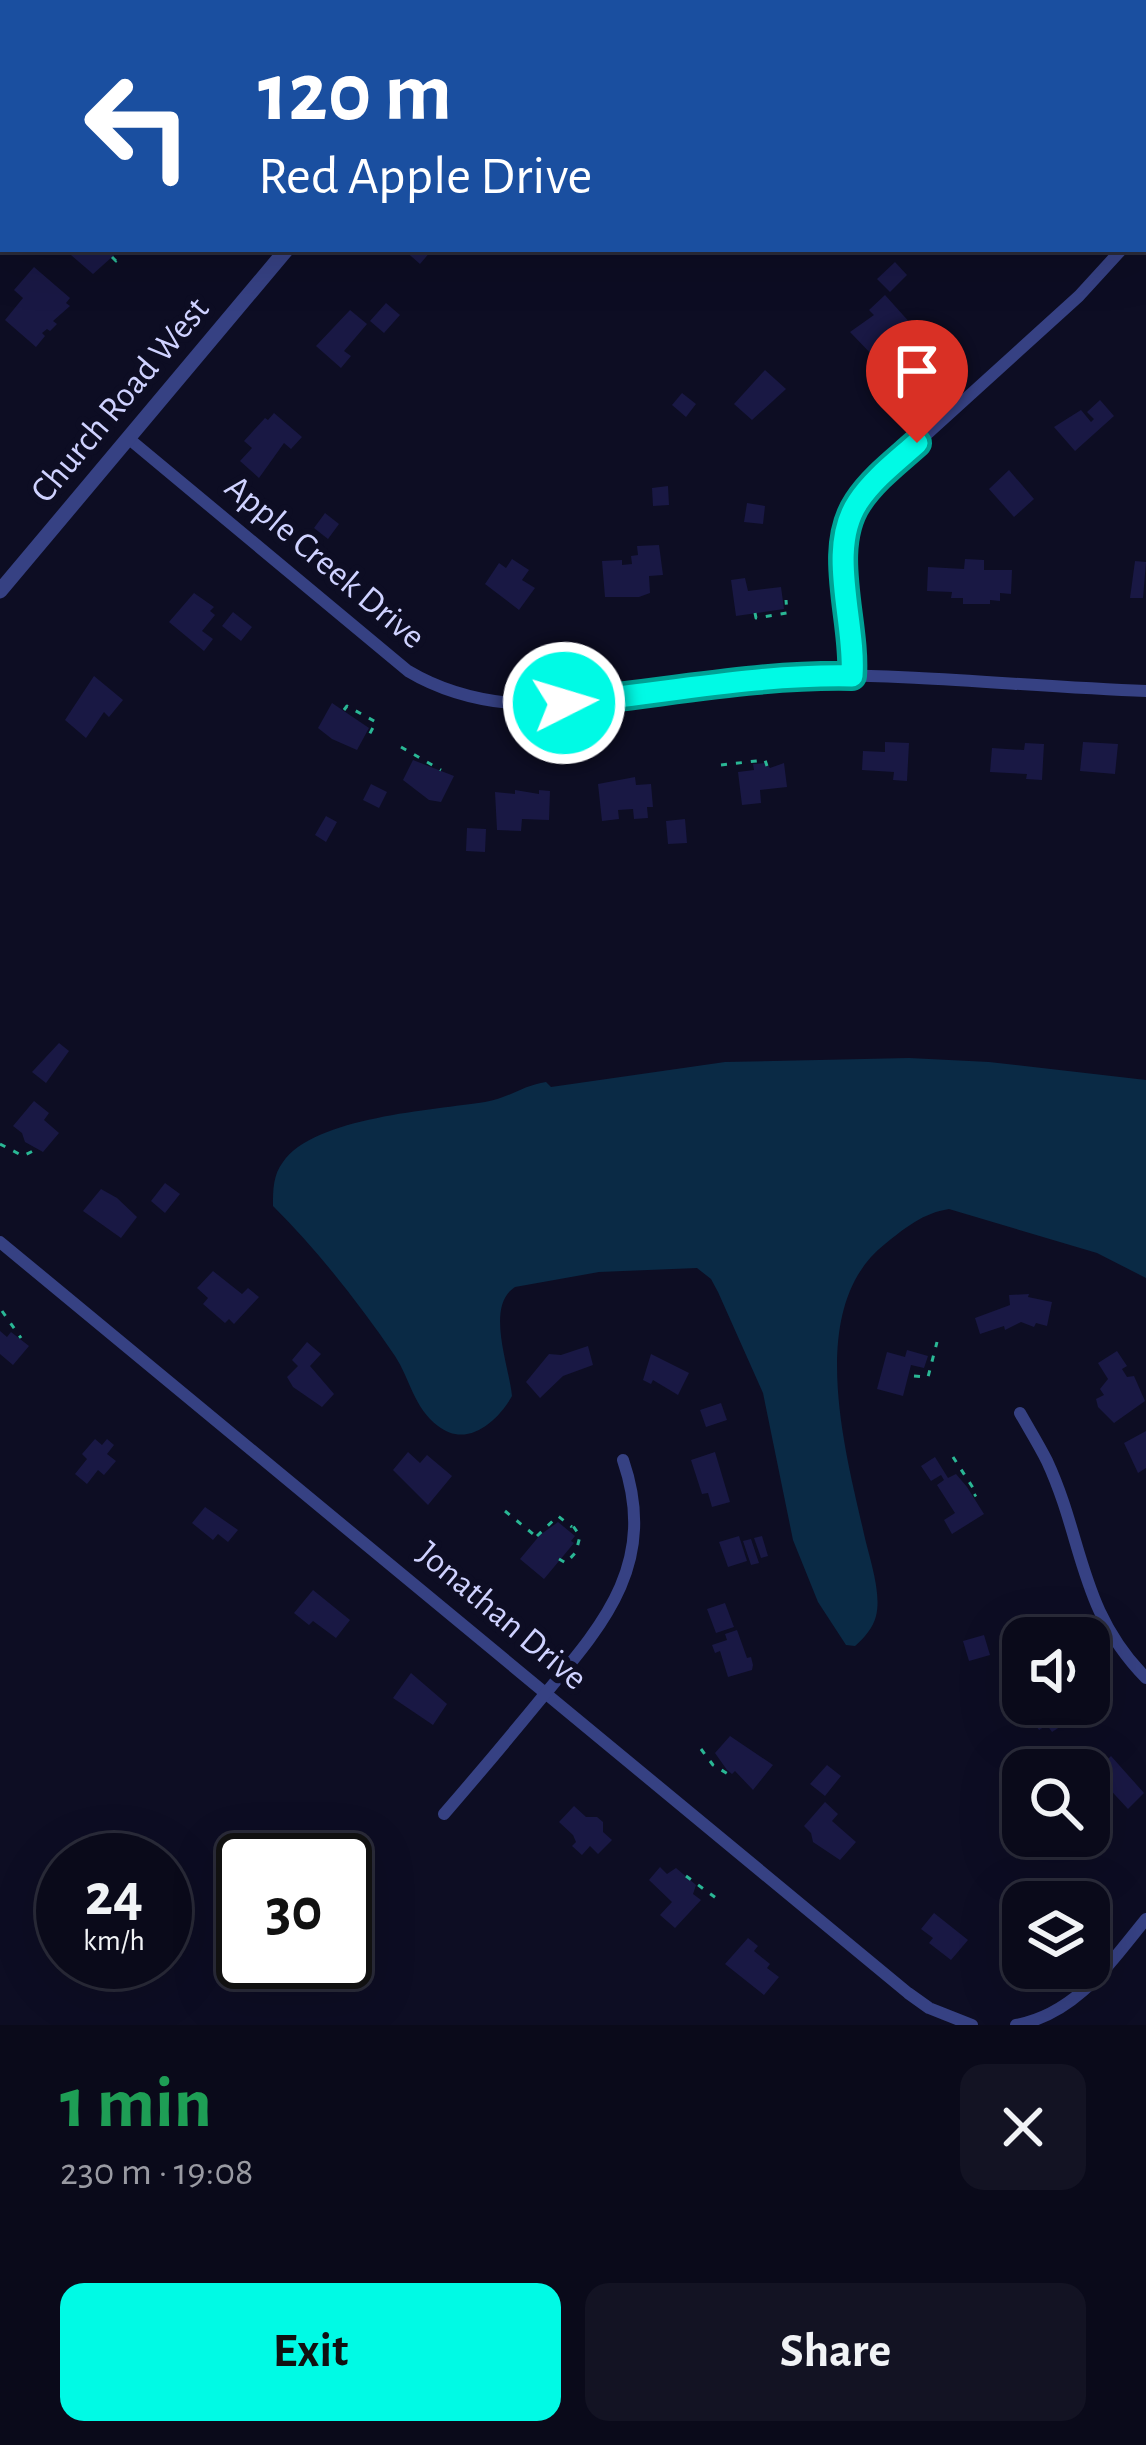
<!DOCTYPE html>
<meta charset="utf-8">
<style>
body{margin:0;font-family:"Alegreya Sans",sans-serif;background:#131323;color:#f1f3f6;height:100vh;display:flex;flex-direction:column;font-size:45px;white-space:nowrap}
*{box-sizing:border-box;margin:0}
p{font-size:39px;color:#999aa2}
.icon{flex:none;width:66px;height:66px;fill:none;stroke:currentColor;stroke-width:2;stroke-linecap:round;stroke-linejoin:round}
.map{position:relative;height:2025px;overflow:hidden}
.sheet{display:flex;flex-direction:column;background:#0a0a1a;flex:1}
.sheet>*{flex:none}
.banner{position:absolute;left:0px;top:0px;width:1146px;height:252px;box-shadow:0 12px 48px #0002,0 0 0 3px #2a2b39;background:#1a4fa0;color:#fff;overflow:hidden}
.fabs{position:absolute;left:1002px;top:1617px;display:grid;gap:24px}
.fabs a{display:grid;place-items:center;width:108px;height:108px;border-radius:24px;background:#0a0a1a;box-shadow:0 12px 48px #0002,0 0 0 3px #2a2b39;font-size:60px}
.speed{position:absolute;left:36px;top:1833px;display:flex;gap:24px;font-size:60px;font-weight:700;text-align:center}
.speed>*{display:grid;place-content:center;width:156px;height:156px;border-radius:50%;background:#0a0a1a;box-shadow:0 12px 48px #0002,0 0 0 3px #2a2b39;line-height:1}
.speed small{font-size:30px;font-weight:400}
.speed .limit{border:6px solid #111;border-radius:18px;background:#fff;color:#111}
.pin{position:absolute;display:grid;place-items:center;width:102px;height:102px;color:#fff;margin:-123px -51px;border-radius:50% 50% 50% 0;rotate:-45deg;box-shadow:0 0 12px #0007}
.pin .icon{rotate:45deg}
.me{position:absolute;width:132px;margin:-66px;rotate:85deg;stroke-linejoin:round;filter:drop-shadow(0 0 9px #0008)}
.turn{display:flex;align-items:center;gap:42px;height:252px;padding:0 60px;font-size:54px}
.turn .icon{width:156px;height:156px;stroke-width:2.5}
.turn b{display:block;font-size:84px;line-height:102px}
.round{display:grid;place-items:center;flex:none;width:126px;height:126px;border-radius:24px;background:#131323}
.headline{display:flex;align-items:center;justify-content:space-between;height:204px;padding:0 60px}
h1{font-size:72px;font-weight:700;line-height:90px;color:#1e9e55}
.action{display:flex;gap:24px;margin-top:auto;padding:24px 60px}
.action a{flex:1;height:138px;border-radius:24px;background:#00fae5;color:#111;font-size:48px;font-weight:700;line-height:138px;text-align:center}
.action a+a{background:#131323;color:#f1f3f6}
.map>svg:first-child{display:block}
.water{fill:#0a2a45}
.building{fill:#191844}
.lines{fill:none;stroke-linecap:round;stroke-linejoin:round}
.path{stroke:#2ab795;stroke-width:3;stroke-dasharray:6 9;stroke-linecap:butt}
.minor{stroke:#364183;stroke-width:12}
.tertiary{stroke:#364183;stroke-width:15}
.route-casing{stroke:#00a295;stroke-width:30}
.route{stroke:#00fae5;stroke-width:21}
.labels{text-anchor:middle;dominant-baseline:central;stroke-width:12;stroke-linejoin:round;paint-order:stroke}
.street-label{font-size:36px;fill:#cfd2ff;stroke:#0d0d23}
</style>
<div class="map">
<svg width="1146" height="2025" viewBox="0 0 1146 2025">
<rect width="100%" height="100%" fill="#0d0d23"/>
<path class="water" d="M909,1058l80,4 157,18v198l-49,-25 -148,-44c-26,4 -44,19 -64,35 -80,63 -40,205 -21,290 5,23 18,59 12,82 -3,12 -12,22 -21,30l-9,-1 -28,-43 -25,-62 -30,-147 -45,-101 -7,-13 -14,-11 -98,4 -84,15c-30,19 -6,78 -3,109 -14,25 -45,53 -74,30 -24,-18 -28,-47 -43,-70 -36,-53 -77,-105 -122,-150 0,-16 0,-31 10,-44 31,-45 151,-52 202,-60 24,-4 39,-17 61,-20l5,5 174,-25z"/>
<g class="building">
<polygon points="64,249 121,249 93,274"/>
<polygon points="403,249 439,249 434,255 431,251 420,264"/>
<polygon points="895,262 907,275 890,292 877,279"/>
<polygon points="34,267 70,298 66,303 70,306 53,321 57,324 50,331 47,329 42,333 45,336 36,347 5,320 23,298 14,290"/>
<polygon points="885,295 912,325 894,345 891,342 885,348 888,352 876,359 850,332 874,315 869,310"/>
<polygon points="386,303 400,315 384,333 370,321"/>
<polygon points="350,310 367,324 344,351 351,356 341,368 316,346"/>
<polygon points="765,370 786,389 752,420 734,404"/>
<polygon points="682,393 696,404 686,417 672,405"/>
<polygon points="1100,400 1114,416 1075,451 1054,427 1081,410 1091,422 1094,419 1087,412"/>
<polygon points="274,413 302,437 291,449 284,443 259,478 240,461 252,448 244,441 265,418 268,420"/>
<polygon points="1009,470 1034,499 1014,517 989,489"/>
<polygon points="668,486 669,505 653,506 652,488"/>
<polygon points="747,503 765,506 763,524 744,522"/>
<polygon points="325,513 339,524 328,539 314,528"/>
<polygon points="659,545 663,575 649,576 650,593 639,597 605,597 602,561 622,560 622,565 632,564 631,556 638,555 637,546"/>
<polygon points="512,559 529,570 522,580 535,588 519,610 485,584 499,563 506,568"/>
<polygon points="965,559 984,560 984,570 1012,570 1011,594 1000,593 1000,601 990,600 990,604 963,604 963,598 951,598 952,592 927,591 928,567 964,569"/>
<polygon points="1135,561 1146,562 1143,598 1130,598"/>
<polygon points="745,578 748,591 781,587 784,609 736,616 731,580"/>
<polygon points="194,593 214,607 210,611 215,615 202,631 213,639 204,651 169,622"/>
<polygon points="233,612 252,627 241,641 222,626"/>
<polygon points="94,676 123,700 109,717 104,712 86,738 65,720"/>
<polygon points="332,703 369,728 357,750 332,739 318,728"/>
<polygon points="885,742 909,743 907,781 893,780 894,772 862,770 863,751 885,752"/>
<polygon points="1083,742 1118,744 1115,774 1080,771"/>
<polygon points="1025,743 1044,744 1042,780 1026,779 1027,774 990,772 992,748 1024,750"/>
<polygon points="413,760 454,776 441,802 429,800 403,780"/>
<polygon points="766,763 770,768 784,763 787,787 760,790 761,803 742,805 738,772 754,770 753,764"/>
<polygon points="635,777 636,785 651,784 653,807 647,807 648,818 634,819 633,809 618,810 619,819 602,821 598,784"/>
<polygon points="371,784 387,792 379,808 363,800"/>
<polygon points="515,790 539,794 539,790 550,791 549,820 522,819 521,831 497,830 495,792 515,794"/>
<polygon points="326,816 337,822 326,842 315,835"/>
<polygon points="685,819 687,843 668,844 666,821"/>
<polygon points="467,828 486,829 485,852 466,851"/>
<polygon points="59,1043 69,1051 46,1083 32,1072"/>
<polygon points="34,1101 49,1113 44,1120 59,1133 43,1152 25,1142 22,1133 13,1126"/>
<polygon points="165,1183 180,1194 165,1213 151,1201"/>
<polygon points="101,1189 117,1198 137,1217 121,1238 83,1211"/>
<polygon points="213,1271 242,1294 248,1288 259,1297 234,1324 229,1319 225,1323 203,1304 208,1298 197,1288"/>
<polygon points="1029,1294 1028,1297 1052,1302 1047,1326 1036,1323 1034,1327 1021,1322 1005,1330 1004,1326 980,1334 975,1318 1010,1305 1009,1295"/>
<polygon points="0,1331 7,1337 11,1332 29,1346 13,1365 0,1354"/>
<polygon points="307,1342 321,1354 310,1366 334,1394 322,1407 293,1387 287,1377 298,1366 292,1360"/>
<polygon points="588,1346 593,1365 563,1376 540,1398 526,1382 549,1354 561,1355"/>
<polygon points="907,1350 928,1356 924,1368 911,1365 903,1396 877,1389 887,1352 905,1357"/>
<polygon points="1117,1351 1127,1366 1122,1369 1127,1377 1134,1376 1145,1401 1114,1423 1098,1407 1096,1399 1104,1395 1100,1389 1108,1379 1098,1363"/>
<polygon points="651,1354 689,1373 678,1395 653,1380 651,1384 643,1380"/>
<polygon points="721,1403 727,1420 706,1427 700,1410"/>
<polygon points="1146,1431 1146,1468 1138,1473 1124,1443"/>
<polygon points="95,1439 102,1445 107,1439 114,1445 107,1454 116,1461 104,1475 98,1470 87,1484 75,1474 87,1459 82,1454"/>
<polygon points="408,1452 420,1463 427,1455 452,1476 428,1505 393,1470"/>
<polygon points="715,1452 730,1502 712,1507 708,1493 702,1494 691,1460"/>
<polygon points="935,1457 948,1478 956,1474 967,1487 984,1514 952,1534 944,1520 955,1513 937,1485 944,1480 941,1475 931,1481 921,1466"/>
<polygon points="205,1507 238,1530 228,1542 218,1534 213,1540 192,1523"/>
<polygon points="558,1522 575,1536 571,1541 574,1543 544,1579 520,1559 540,1535"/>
<polygon points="739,1536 747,1561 728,1567 719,1542"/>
<polygon points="762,1536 768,1556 761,1558 754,1538"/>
<polygon points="751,1539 759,1563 751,1565 743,1541"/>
<polygon points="313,1590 350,1620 336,1638 313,1621 309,1625 294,1613"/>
<polygon points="725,1603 734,1627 716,1633 707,1609"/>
<polygon points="737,1630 747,1658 751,1657 753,1665 752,1670 728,1677 720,1651 715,1653 712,1645 727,1640 725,1634"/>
<polygon points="984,1635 990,1655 969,1661 963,1641"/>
<polygon points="411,1673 447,1704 433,1725 393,1698"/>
<polygon points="1034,1704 1062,1704 1072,1719 1052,1732 1047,1725 1039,1730 1032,1720 1041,1714"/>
<polygon points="730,1736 773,1765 753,1790 735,1771 732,1774 727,1770 715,1753"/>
<polygon points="1054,1746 1062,1759 1049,1768 1041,1754"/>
<polygon points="1111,1756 1144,1793 1128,1809 1104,1783 1100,1787 1090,1777"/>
<polygon points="827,1765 841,1776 825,1796 810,1784"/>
<polygon points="825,1802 838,1814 832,1821 856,1842 840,1860 813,1842 811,1833 804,1826"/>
<polygon points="574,1806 586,1817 597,1817 603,1822 603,1832 612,1840 598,1854 590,1846 582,1855 572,1846 576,1842 573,1835 559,1822"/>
<polygon points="660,1867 667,1874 676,1868 696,1885 693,1894 701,1900 675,1928 660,1915 672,1902 649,1880"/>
<polygon points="934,1913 968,1940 951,1960 929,1943 933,1938 921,1929"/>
<polygon points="748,1938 758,1946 754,1951 770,1964 767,1968 779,1977 764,1995 725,1964"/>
</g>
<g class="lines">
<g class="path">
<polyline points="842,3 845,3"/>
<polyline points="112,257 116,261 125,249"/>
<polyline points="755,613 756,618 787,613 786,600"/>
<polyline points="344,710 347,706 376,722 368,737"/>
<polyline points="401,747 441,770"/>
<polyline points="721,765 765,760 767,766"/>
<polyline points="0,1144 23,1156 35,1150"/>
<polyline points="2,1311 21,1338"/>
<polyline points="914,1376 928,1377 937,1342"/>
<polyline points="953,1457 977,1494 974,1496"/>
<polyline points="505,1511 538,1538"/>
<polyline points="537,1536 558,1516 572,1527"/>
<polyline points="559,1559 566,1563 576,1552 580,1536 573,1526"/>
<polyline points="701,1749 713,1765 733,1777"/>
<polyline points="686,1876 720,1901"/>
</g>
<g class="minor">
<polyline points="936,0 940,3"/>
<polyline points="1143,126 1146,127"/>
<polyline points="1143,223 1146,218"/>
<path d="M128,438l280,233c122,73 276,5 407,4 110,0 221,12 331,16"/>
<path d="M852,676c4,-70 -30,-135 22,-194l205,-186 43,-47"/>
<polyline points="0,1242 908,1993 929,2008 972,2025"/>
<path d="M1020,1413c9,16 19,32 27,48 37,80 32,149 99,217"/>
<path d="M444,1814c32,-37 64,-75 96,-114 62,-74 119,-135 83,-240"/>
<path d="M1016,2025c60,-11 94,-62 130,-106"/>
</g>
<g class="tertiary">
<polyline points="493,3 496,0"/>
<polyline points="0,591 287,249"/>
</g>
</g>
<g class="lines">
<defs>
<path id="route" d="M564,703c96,-9 192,-29 288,-27 4,-54 -26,-126 6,-174 15,-23 39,-41 59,-59"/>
</defs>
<use href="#route" class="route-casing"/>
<use href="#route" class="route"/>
</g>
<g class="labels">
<g class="street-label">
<text transform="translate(120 400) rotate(-50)">Church Road West</text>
<text transform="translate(325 562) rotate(40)">Apple Creek Drive</text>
<text transform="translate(502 1616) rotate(40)">Jonathan Drive</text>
</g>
</g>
</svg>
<div class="fabs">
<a><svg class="icon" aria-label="sound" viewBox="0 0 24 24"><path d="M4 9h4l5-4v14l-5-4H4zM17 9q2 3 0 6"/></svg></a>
<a><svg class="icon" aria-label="search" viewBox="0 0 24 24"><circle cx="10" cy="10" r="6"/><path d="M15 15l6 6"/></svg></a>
<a><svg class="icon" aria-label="layers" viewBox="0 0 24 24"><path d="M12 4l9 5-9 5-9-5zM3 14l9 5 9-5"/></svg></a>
</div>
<div class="speed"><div>24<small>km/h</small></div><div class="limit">30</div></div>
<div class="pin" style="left:917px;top:443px;background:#d93025"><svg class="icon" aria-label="arrive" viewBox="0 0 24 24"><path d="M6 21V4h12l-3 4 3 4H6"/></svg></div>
<svg class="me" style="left:564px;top:703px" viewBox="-20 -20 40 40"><circle r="17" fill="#00fae5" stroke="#fff" stroke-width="3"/><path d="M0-11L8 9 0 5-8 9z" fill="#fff"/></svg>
<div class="banner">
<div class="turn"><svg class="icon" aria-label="left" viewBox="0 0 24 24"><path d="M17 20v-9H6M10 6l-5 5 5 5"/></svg><div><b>120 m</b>Red Apple Drive</div></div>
</div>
</div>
<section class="sheet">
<div class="headline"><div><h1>1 min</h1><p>230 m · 19:08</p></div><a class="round"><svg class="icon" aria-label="close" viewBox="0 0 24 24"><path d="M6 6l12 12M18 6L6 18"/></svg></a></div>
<div class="action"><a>Exit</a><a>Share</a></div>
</section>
